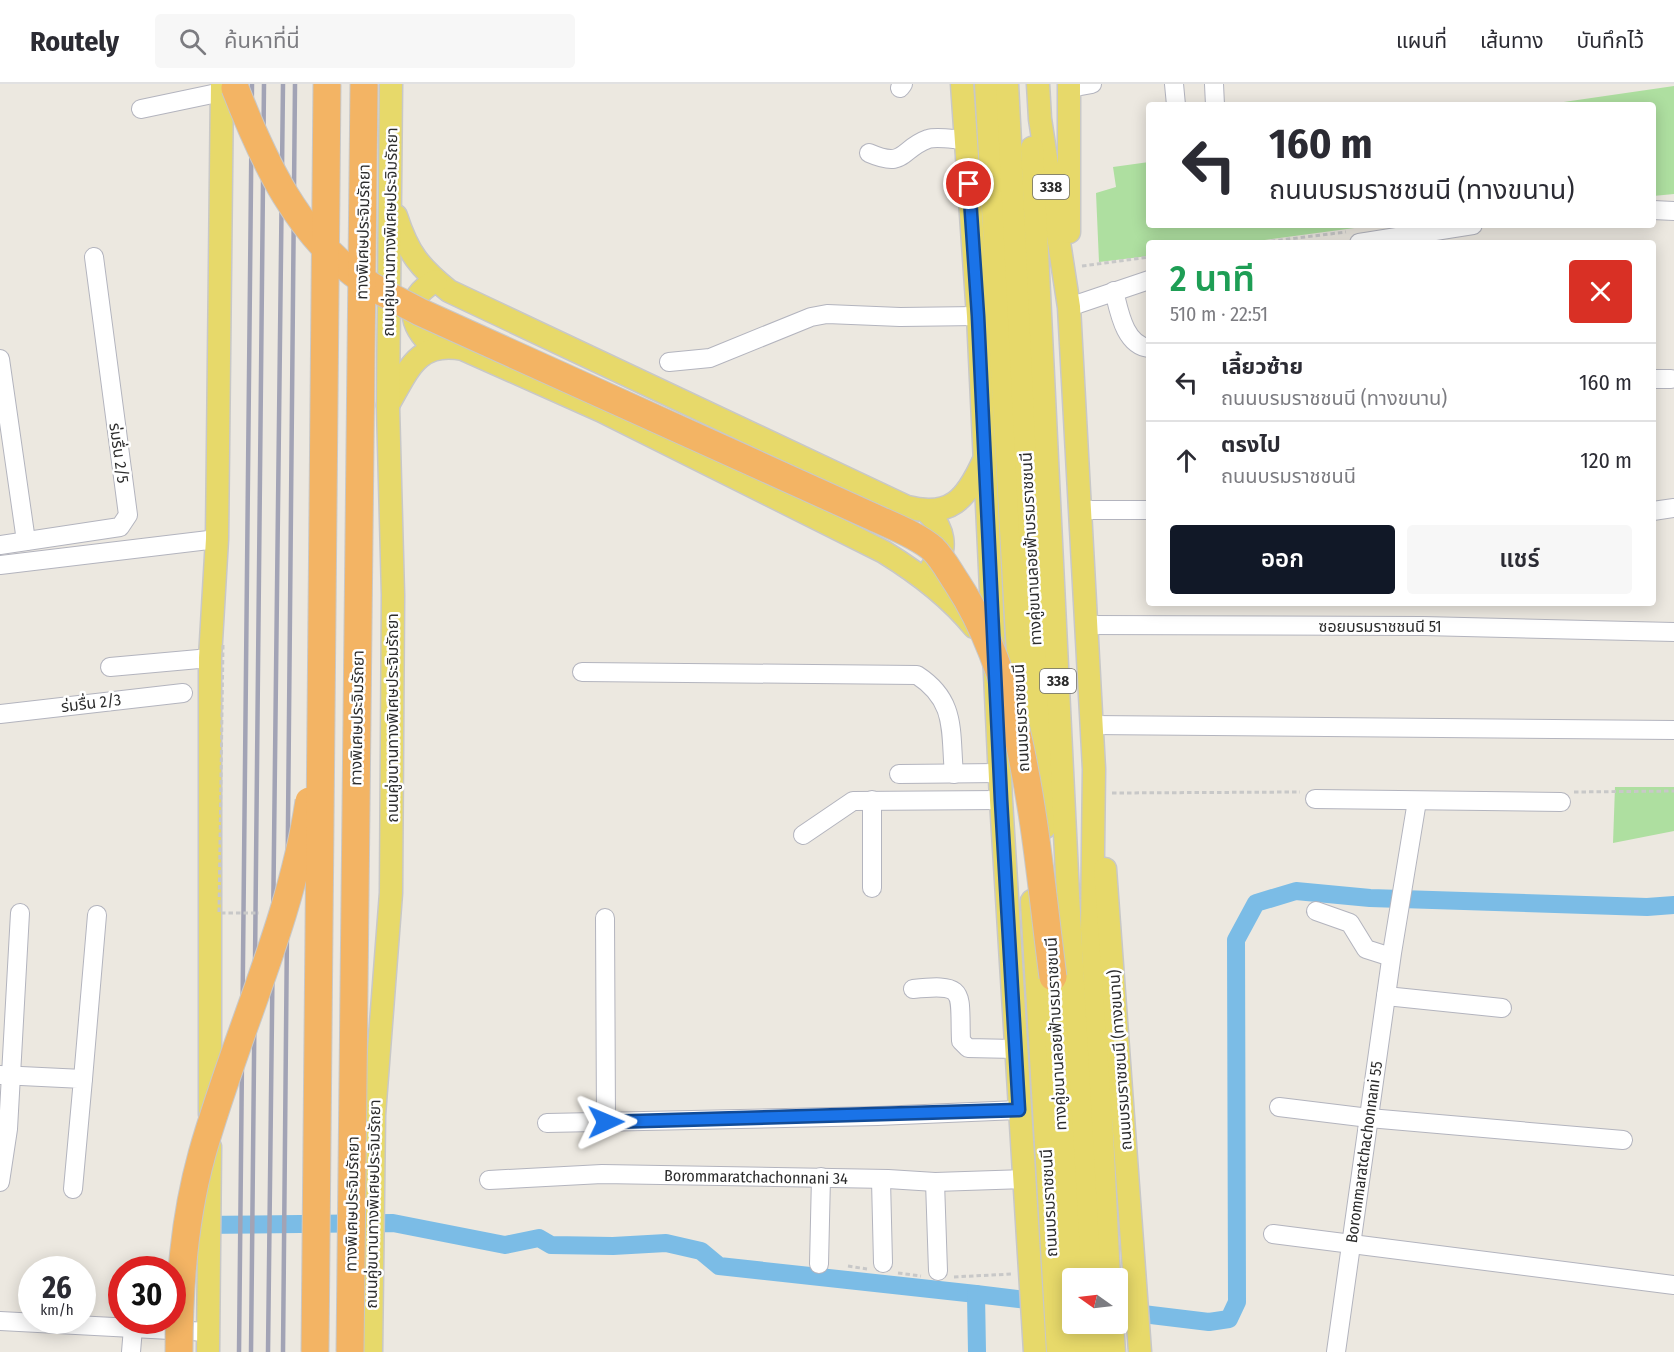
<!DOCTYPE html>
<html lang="th">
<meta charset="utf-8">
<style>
body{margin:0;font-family:"Fira Sans Condensed","Noto Sans Thai",sans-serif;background:#f7f7f7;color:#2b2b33;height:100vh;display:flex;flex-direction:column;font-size:22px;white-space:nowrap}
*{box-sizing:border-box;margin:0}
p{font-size:20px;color:#7c7c81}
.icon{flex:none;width:33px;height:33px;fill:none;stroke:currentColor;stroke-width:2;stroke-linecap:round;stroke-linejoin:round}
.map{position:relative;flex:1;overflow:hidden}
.panel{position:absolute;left:1146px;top:156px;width:510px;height:366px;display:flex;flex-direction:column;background:#fff;border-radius:6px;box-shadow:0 3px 15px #0003}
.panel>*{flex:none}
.guide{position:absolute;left:1146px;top:18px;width:510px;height:126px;border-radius:6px;box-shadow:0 3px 15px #0003;background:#fff;color:#2b2b33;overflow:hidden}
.needle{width:39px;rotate:284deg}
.buttons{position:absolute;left:1062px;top:1184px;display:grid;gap:12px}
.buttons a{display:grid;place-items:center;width:66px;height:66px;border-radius:6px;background:#fff;box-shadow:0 3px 15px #0003;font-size:30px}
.speed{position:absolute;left:18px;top:1172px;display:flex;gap:12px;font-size:30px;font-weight:700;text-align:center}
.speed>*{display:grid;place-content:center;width:78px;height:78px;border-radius:50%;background:#fff;box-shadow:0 3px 15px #0003;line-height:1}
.speed small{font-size:15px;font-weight:400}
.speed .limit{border:9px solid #d22;background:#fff;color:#111}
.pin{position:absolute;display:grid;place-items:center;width:51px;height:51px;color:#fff;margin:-26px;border:3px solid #fff;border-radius:50%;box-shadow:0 2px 6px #0007}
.me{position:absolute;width:66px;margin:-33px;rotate:89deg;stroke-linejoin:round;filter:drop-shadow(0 0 4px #0008)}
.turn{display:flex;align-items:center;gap:21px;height:126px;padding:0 24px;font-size:27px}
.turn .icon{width:78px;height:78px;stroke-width:2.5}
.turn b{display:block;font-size:42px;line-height:51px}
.round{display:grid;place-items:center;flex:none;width:63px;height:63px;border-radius:6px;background:#f7f7f7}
.overview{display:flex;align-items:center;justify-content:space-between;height:102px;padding:0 24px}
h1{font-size:36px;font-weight:600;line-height:45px;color:#1e9e55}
.action{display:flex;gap:12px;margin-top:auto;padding:12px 24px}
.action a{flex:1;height:69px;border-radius:6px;background:#111827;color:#fff;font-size:24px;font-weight:600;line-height:69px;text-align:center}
.action a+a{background:#f7f7f7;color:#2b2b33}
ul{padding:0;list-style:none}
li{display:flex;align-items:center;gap:18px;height:78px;padding:0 24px;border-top:2px solid #e1e1e2}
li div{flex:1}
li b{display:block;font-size:22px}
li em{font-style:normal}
header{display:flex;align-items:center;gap:36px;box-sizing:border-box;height:84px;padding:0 30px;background:#fff;border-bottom:2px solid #e1e1e2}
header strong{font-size:28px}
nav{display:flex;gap:33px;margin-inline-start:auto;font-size:21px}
.search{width:420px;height:54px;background:#f7f7f7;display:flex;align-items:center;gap:15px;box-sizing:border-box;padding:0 21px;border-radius:6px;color:#7c7c81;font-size:22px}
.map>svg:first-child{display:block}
.green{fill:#aedfa0}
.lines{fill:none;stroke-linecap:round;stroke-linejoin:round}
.canal{stroke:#7bbce6;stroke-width:18}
.minor-casing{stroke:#b3b4be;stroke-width:20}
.major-casing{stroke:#c8c8c8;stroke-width:25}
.path{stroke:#c8c8c8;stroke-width:3;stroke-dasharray:4.5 3;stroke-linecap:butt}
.minor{stroke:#fff;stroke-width:18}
.major{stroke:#e7d96a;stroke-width:22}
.rail{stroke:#a2a3b5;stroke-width:4.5}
.highway-bridge-casing{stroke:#c8c8c8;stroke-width:29;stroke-linecap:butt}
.path-bridge{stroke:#c8c8c8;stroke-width:3;stroke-dasharray:4.5 3;stroke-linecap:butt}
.highway-bridge{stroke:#f3b464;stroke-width:27}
.route-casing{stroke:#114b97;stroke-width:15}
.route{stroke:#1a73e8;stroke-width:10}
.labels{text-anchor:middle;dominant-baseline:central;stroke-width:5;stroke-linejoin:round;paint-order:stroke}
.shield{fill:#fff;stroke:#6b6b6b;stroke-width:1.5}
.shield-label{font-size:15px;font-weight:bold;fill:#2c2c2c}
.street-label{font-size:16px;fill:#2c2c2c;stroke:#fff}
</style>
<header>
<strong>Routely</strong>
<div class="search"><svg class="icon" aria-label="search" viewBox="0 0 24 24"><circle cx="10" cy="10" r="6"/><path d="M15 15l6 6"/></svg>ค้นหาที่นี่</div>
<nav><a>แผนที่</a><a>เส้นทาง</a><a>บันทึกไว้</a></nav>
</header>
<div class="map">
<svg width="1674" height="1268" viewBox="0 0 1674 1268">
<rect width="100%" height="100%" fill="#ece8e0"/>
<g class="green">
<polygon points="1674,2 1674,110 1653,112 1653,21 1543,21"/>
<polygon points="1149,78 1149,141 1377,141 1243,159 1149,159 1149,172 1099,178 1096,109 1116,103 1113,83"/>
<polygon points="1615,703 1674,703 1674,747 1613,759"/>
</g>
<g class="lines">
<g class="canal">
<polyline points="196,1141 393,1139 505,1161 539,1154 551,1161 613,1162 666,1159 701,1167 719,1182 976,1210"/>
<polyline points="1118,1227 1209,1238 1229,1235 1237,1218 1236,856 1256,819 1296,807 1370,814 1647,823 1674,821"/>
<polyline points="977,1268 976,1210 1069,1221"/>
</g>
<defs>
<g id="minor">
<polyline points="1174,0 1176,21"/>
<polyline points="1214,0 1215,21"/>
<polyline points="900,4 903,0"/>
<polyline points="1070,4 1092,0"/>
<polyline points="141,25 222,8"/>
<path d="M869,69c37,16 31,-4 59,-14 10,-3 28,1 38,1"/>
<polyline points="1653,126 1674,127"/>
<polyline points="1359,159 1473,141"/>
<path d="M1114,207c5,19 10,54 35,57"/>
<polyline points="1069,223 1149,196"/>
<polyline points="0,275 26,457"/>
<polyline points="669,278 710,274 811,233 827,230 900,233 978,232"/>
<polyline points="1653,295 1671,295"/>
<polyline points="1081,426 1149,426"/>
<polyline points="1653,427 1674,424"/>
<polyline points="0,461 120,443 128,431 94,173"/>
<polyline points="0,481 217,455"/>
<polyline points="1086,541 1423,542 1674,548"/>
<polyline points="110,583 210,574"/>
<path d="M582,588l335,3c40,26 33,56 37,99"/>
<polyline points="0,630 183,609"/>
<polyline points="1091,641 1674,646"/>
<polyline points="899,690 1000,689"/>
<polyline points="1315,715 1561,718"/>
<polyline points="872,716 872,804"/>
<polyline points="803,751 853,717 1001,716"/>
<polyline points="1316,827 1350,839 1366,865 1391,873"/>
<polyline points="605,834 606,1038"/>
<path d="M913,905c55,-6 46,3 48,52l7,7 47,1"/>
<polyline points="1386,912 1502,924"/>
<polyline points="0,991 83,995 73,1105"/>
<polyline points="83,995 97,831"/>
<polyline points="1279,1023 1369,1034 1623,1056"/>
<polyline points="547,1039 878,1032 1019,1026"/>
<polyline points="489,1096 602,1090 888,1095 935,1098 1024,1095"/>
<polyline points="881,1096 883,1179"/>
<polyline points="0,1098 8,1045 20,829"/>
<polyline points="935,1098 938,1187"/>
<polyline points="1273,1150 1674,1201"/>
<polyline points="819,1180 821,1093"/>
<polyline points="0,1237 208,1248"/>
<polyline points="131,1268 133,1244"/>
<polyline points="1336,1268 1392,869 1417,717"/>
</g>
<g id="major">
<polyline points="962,0 978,232 1001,716 1035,1268"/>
<polyline points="986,0 1022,641"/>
<polyline points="1007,0 1045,743"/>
<polyline points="1038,0 1040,35 1069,223 1094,685 1092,845 1109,1194"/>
<polyline points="1032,64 1068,811 1090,1194"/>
<path d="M396,132c12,37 23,51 53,75l458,216c44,11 59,-8 76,-45"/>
<polyline points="1069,148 1069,0"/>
<path d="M435,264c-26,-21 -32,-51 1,-67"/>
<path d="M388,321c20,-34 29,-65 75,-56l139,62 282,141c34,21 65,44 90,75"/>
<path d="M926,427c17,15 24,39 6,56"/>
<polyline points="1105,785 1140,1268"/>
<polyline points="1032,817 1058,1268"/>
<polyline points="1052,878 1072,1218"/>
<polyline points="210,1030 210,574 217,455 222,0"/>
<polyline points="1074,1239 1076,1268"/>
<polyline points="1093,1239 1095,1268"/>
<polyline points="1112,1239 1114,1268"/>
<polyline points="208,1268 210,1063"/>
<polyline points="371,1268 374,1031 391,809 393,511 388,322 391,0"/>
</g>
</defs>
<use href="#minor" class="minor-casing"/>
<use href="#major" class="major-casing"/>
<g class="path">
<polyline points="1256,159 1346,148"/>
<polyline points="1082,182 1149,173"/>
<polyline points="1574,708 1674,707"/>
<polyline points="1112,709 1300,708"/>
<polyline points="848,1182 867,1185"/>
<polyline points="898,1189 921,1192"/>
<polyline points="954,1193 1011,1190"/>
</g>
<use href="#minor" class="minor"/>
<use href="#major" class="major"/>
<g class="rail">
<polyline points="239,1268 252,0"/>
<polyline points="251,1268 264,0"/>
<polyline points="268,1268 283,0"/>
<polyline points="283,1268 295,0"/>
</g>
<defs>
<g id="highway-bridge">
<path d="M235,4c28,72 63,149 129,193 17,12 38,21 56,31l453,205c19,9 44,18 60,32 10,10 16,22 24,34 71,108 79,267 96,394"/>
<path d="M179,1268c0,-68 5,-133 23,-198 33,-118 89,-231 107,-353"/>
<polyline points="315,1268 327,0"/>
<polyline points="350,1268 364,0"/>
</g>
</defs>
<use href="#highway-bridge" class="highway-bridge-casing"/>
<polyline class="path-bridge" points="223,561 219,829 259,829"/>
<use href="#highway-bridge" class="highway-bridge"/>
</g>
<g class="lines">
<defs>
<polyline id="route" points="606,1038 1019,1026 1001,716 978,232 969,100"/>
</defs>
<use href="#route" class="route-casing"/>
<use href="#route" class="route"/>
</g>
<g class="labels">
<g class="shield">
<rect x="1033" y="91" width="36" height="24" rx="4.5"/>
<rect x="1040" y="585" width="36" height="24" rx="4.5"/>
</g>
<g class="shield-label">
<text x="1051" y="103">338</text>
<text x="1058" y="597">338</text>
</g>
<g class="street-label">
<text transform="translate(363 148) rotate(-89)">ทางพิเศษประจิมรัถยา</text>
<text transform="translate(390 148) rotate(-89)">ถนนคู่ขนานทางพิเศษประจิมรัถยา</text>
<text transform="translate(119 369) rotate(82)">ร่มรื่น 2/5</text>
<text transform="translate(1031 465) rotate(-93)">ทางคู่ขนานลอยฟ้าบรมราชชนนี</text>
<text x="1380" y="542">ซอยบรมราชชนนี 51</text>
<text transform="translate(91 619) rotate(-7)">ร่มรื่น 2/3</text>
<text transform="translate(357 634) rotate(-89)">ทางพิเศษประจิมรัถยา</text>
<text transform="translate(392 634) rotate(-90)">ถนนคู่ขนานทางพิเศษประจิมรัถยา</text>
<text transform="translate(1021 634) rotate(-93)">ถนนบรมราชชนนี</text>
<text transform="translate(1056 950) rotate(-93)">ทางคู่ขนานลอยฟ้าบรมราชชนนี</text>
<text transform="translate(1120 976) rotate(-94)">ถนนบรมราชชนนี (ทางขนาน)</text>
<text transform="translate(1364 1068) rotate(-82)">Borommaratchachonnani 55</text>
<text transform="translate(756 1093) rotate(1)">Borommaratchachonnani 34</text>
<text transform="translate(1049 1119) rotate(-93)">ถนนบรมราชชนนี</text>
<text transform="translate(352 1120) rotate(-89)">ทางพิเศษประจิมรัถยา</text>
<text transform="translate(373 1120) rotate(-89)">ถนนคู่ขนานทางพิเศษประจิมรัถยา</text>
</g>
</g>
</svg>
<div class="buttons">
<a><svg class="needle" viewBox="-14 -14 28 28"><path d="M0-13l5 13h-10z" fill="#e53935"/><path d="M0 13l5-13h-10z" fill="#7c7c81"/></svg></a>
</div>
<div class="speed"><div>26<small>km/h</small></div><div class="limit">30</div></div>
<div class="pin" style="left:969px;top:100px;background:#d93025"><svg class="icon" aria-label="arrive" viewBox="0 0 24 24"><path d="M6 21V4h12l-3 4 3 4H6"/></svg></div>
<svg class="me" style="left:606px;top:1038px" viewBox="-20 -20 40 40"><path d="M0-17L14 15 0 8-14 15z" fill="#1a73e8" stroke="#fff" stroke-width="4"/></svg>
<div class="guide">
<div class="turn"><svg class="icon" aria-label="left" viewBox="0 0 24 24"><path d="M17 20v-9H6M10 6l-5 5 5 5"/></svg><div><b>160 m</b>ถนนบรมราชชนนี (ทางขนาน)</div></div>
</div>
<section class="panel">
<div class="overview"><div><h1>2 นาที</h1><p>510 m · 22:51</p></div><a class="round" style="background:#d93025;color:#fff"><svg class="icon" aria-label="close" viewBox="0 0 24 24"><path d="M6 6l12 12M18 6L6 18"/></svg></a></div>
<ul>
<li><svg class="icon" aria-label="left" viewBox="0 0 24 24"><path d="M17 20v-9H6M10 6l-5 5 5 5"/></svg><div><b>เลี้ยวซ้าย</b><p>ถนนบรมราชชนนี (ทางขนาน)</p></div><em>160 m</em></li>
<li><svg class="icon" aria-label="ahead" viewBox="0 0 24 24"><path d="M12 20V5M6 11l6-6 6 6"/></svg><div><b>ตรงไป</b><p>ถนนบรมราชชนนี</p></div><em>120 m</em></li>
</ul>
<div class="action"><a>ออก</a><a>แชร์</a></div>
</section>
</div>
